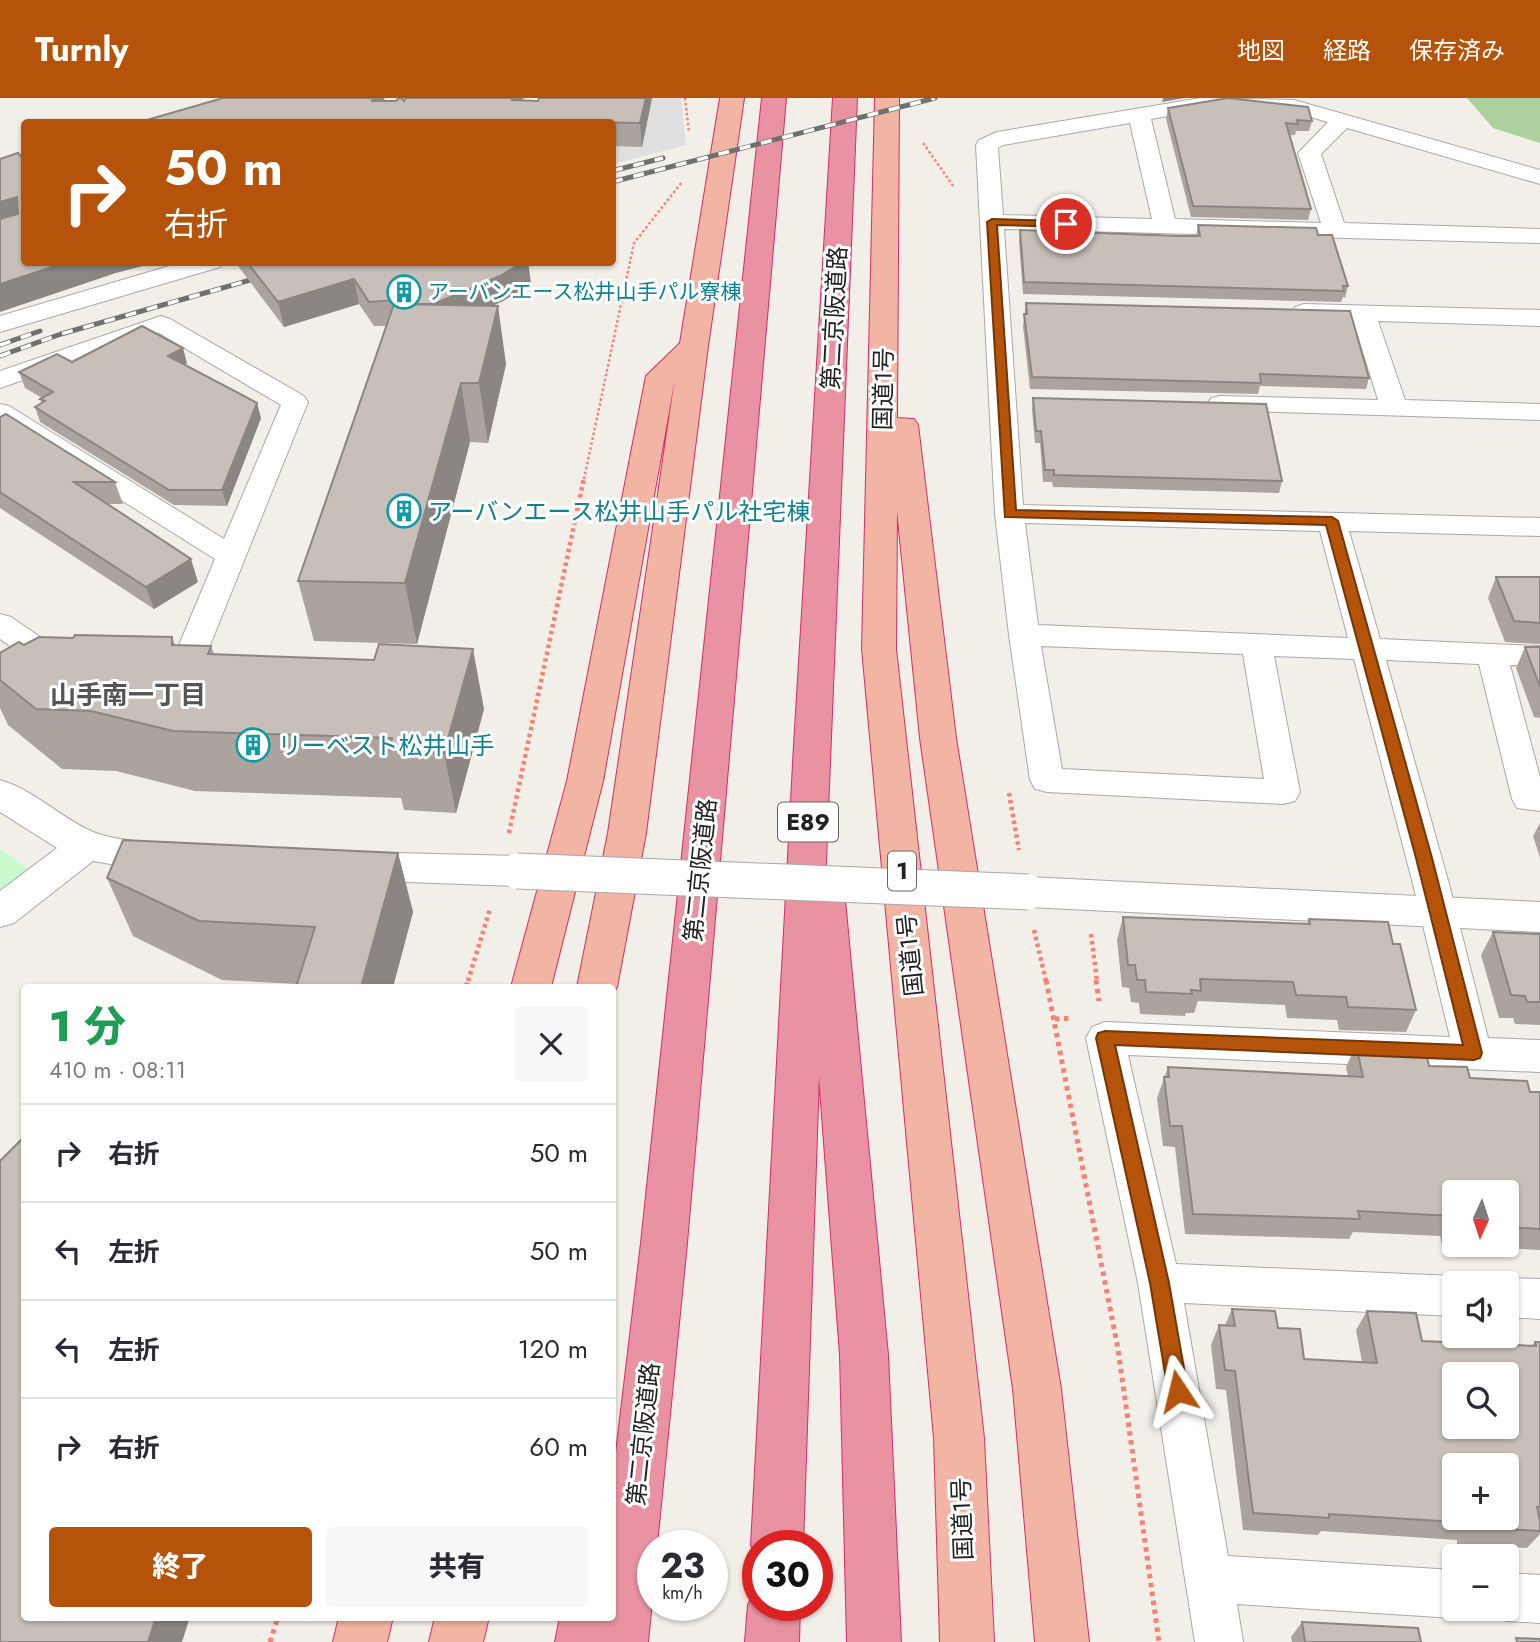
<!DOCTYPE html>
<html lang="ja">
<meta charset="utf-8">
<style>
body{margin:0;font-family:Jost,"Noto Sans JP",sans-serif;background:#f7f7f7;color:#2b2b33;height:100vh;display:flex;flex-direction:column;font-size:26px;white-space:nowrap}
*{box-sizing:border-box;margin:0}
p{font-size:23px;color:#7c7c81}
.icon{flex:none;width:38px;height:38px;fill:none;stroke:currentColor;stroke-width:2;stroke-linecap:round;stroke-linejoin:round}
.map{position:relative;flex:1;overflow:hidden}
.sheet{position:absolute;left:21px;top:886px;width:595px;height:637px;display:flex;flex-direction:column;background:#fff;border-radius:7px;box-shadow:0 2px 5px #0004}
.sheet>*{flex:none}
.banner{position:absolute;left:21px;top:21px;width:595px;height:147px;border-radius:7px;box-shadow:0 2px 5px #0004;background:#b45309;color:#fff;overflow:hidden}
.needle{width:46px;rotate:183deg}
.buttons{position:absolute;left:1442px;top:1082px;display:grid;gap:14px}
.buttons a{display:grid;place-items:center;width:77px;height:77px;border-radius:7px;background:#fff;box-shadow:0 2px 5px #0004;font-size:35px}
.speed{position:absolute;left:637px;top:1432px;display:flex;gap:14px;font-size:35px;font-weight:700;text-align:center}
.speed>*{display:grid;place-content:center;width:91px;height:91px;border-radius:50%;background:#fff;box-shadow:0 2px 5px #0004;line-height:1}
.speed small{font-size:18px;font-weight:400}
.speed .limit{border:10px solid #d22;background:#fff;color:#111}
.pin{position:absolute;display:grid;place-items:center;width:60px;height:60px;color:#fff;margin:-30px;border:4px solid #fff;border-radius:50%;box-shadow:0 2px 7px #0007}
.me{position:absolute;width:77px;margin:-38px;rotate:350deg;stroke-linejoin:round;filter:drop-shadow(0 0 5px #0008)}
.turn{display:flex;align-items:center;gap:24px;height:147px;padding:0 28px;font-size:32px}
.turn .icon{width:91px;height:91px;stroke-width:2.5}
.turn b{display:block;font-size:49px;line-height:60px}
.round{display:grid;place-items:center;flex:none;width:74px;height:74px;border-radius:7px;background:#f7f7f7}
.headline{display:flex;align-items:center;justify-content:space-between;height:119px;padding:0 28px}
h1{font-size:42px;font-weight:800;line-height:52px;color:#1e9e55}
.action{display:flex;gap:14px;margin-top:auto;padding:14px 28px}
.action a{flex:1;height:80px;border-radius:7px;background:#b45309;color:#fff;font-size:28px;font-weight:800;line-height:80px;text-align:center}
.action a+a{background:#f7f7f7;color:#2b2b33}
ul{padding:0;list-style:none}
li{display:flex;align-items:center;gap:21px;height:98px;padding:0 28px;border-top:2px solid #e1e1e2}
li div{flex:1}
li b{display:block;font-size:26px}
li em{font-style:normal}
header{display:flex;align-items:center;gap:42px;box-sizing:border-box;height:98px;padding:0 35px;background:#b45309;color:#fff}
header strong{font-size:33px}
nav{display:flex;gap:38px;margin-inline-start:auto;font-size:24px}
.map>svg:first-child{display:block}
.residential{fill:#e0dfdf}
.forest{fill:#add19e}
.park{fill:#c8facc}
.lines{fill:none;stroke-linecap:round;stroke-linejoin:round}
.minor-casing{stroke:#a9a9a9;stroke-width:2}
.tertiary-casing{stroke:#a9a9a9;stroke-width:2}
.trunk-casing{stroke:#dc2a67;stroke-width:2}
.motorway-casing{stroke:#dc2a67;stroke-width:2}
.path-far2{stroke:#fa8072;stroke-width:2.5;stroke-dasharray:2.5 2.5;stroke-linecap:butt}
.path-far1{stroke:#fa8072;stroke-width:4.5;stroke-dasharray:3.5 3.5;stroke-linecap:butt}
.path{stroke:#fa8072;stroke-width:5;stroke-dasharray:4.5 4.5;stroke-linecap:butt}
.minor{fill:#fff;fill-rule:evenodd}
.tertiary{fill:#fff;fill-rule:evenodd}
.trunk{fill:#f2b4a3;fill-rule:evenodd}
.motorway{fill:#e892a2;fill-rule:evenodd}
.rail-casing{stroke:#707070;stroke-width:5}
.rail{stroke:#fff;stroke-width:3.5;stroke-dasharray:11;stroke-linecap:butt}
.tertiary-bridge-casing{stroke:#a9a9a9;stroke-width:37;stroke-linecap:butt}
.tertiary-bridge{stroke:#fff;stroke-width:35}
.wall{fill:#aba49e;fill-rule:evenodd}
.shaded-wall{fill:#8b8681}
.building{fill:#c7bfb8;stroke:#8b8681;stroke-width:2;fill-rule:evenodd}
.route{fill:#b45309;stroke:#753606;stroke-width:2}
.labels{text-anchor:middle;dominant-baseline:central;stroke-width:6;stroke-linejoin:round;paint-order:stroke}
.far-culture-label{font-size:21px;fill:#0d838f;stroke:#fff;text-anchor:start}
.shield{fill:#fff;stroke:#646464;stroke-width:2}
.shield-label{font-size:23px;font-weight:bold;fill:#222}
.street-label{font-size:24px;fill:#222;stroke:#fff}
.culture-label{font-size:24px;fill:#0d838f;stroke:#fff;text-anchor:start}
.neighbourhood-label{font-size:26px;font-weight:bold;fill:#555;stroke:#fff}
</style>
<header>
<strong>Turnly</strong>
<nav><a>地図</a><a>経路</a><a>保存済み</a></nav>
</header>
<div class="map">
<svg width="1540" height="1544" viewBox="0 0 1540 1544">
<rect width="100%" height="100%" fill="#f2efe9"/>
<polygon class="residential" points="548,0 681,0 686,47 613,66 612,24 541,24"/>
<polygon class="forest" points="1467,0 1540,0 1540,45 1493,30"/>
<polygon class="park" points="0,750 28,772 0,791"/>
<g class="lines">
<defs>
<g id="minor">
<polygon points="525,0 547,0 539,24 517,24"/>
<path d="M1201,0l93,2 246,70v14l-193,-56 -26,26 23,69 196,6v14l-536,-14 19,276 517,13v18l-191,-5 31,108 160,7v20l-30,-1 30,112v34l-23,-3 -5,-9 -33,-135 -93,-4 63,224 39,154 52,2v32l-412,-17 48,209 278,12 15,7h-15v33l-270,-13 44,253 226,14v38h18l-18,10 -217,-14 6,38h-48l-57,-359 -52,-245 6,-11 13,-5 345,15 -37,-153 -59,-225 -80,-3 26,136 -5,9 -12,3 -236,-12 -12,-3 -5,-9 -21,-145 -14,-121 -19,-369 3,-5 18,-8zM1227,8l66,6 35,10 -30,31 23,70 -146,-4 -24,-100zM1130,25l22,96 -149,-4 -5,-67 5,-3zM1025,425l295,8 28,107 -310,-13zM1041,548l202,8 21,125 -202,-10z"/>
<polygon points="183,164 223,164 220,169 0,234 0,218"/>
<polygon points="1304,206 1540,212 1540,228 1378,223 1405,302 1540,306 1540,322 1211,312 1207,306 1211,300 1220,298 1378,302 1353,222 1295,219 1291,214 1295,209"/>
<polygon points="161,218 170,221 304,298 308,304 198,577 193,585 182,588 155,584 150,576 155,568 171,566 215,461 0,326 0,306 9,308 224,441 281,307 159,235 0,290 0,273"/>
<polygon points="0,516 11,519 78,565 83,573 78,581 67,584 56,581 0,541"/>
<polygon points="1507,1180 1540,1181 1540,1221 1507,1219 1507,1185 1496,1185"/>
<polygon points="1507,1475 1540,1477 1540,1525 1507,1523 1490,1516 1488,1510 1507,1510"/>
</g>
<g id="tertiary">
<path d="M0,682c32,9 60,37 91,51 23,11 64,10 92,19l5,10 -5,10 -14,4 -76,-13 -79,62 -14,4v-36l57,-43 -57,-36z"/>
<polygon points="352,754 517,758 531,763 536,773 531,783 517,788 352,782 338,778 333,768 338,758"/>
<polygon points="1028,779 1540,804 1540,834 1028,809 1014,805 1009,794 1014,783"/>
</g>
<g id="trunk">
<polygon points="720,0 744,0 708,248 646,735 617,889 612,898 612,889 577,889 608,735 675,280 603,683 551,889 511,889 567,683 646,278 680,245"/>
<polygon points="875,0 899,0 897,320 914,321 918,327 956,640 1061,1291 1089,1544 1035,1544 1013,1291 920,640 897,412 896,551 984,1340 994,1544 940,1544 934,1340 862,551"/>
<polygon points="339,1519 393,1519 387,1544 333,1544"/>
<polygon points="435,1519 489,1519 483,1544 429,1544"/>
</g>
<g id="motorway">
<polygon points="762,0 786,0 687,1145 657,1447 653,1447 653,1494 648,1544 555,1544 560,1519 612,1519 612,1388 641,1145"/>
<polygon points="833,0 857,0 825,787 839,791 845,802 888,1257 901,1544 847,1544 840,1257 819,978 803,1447 758,1447 758,1463 751,1447 794,647"/>
<polygon points="758,1487 758,1507 800,1507 799,1544 745,1544 748,1507"/>
</g>
</defs>
<use href="#minor" class="minor-casing"/>
<use href="#tertiary" class="tertiary-casing"/>
<use href="#trunk" class="trunk-casing"/>
<use href="#motorway" class="motorway-casing"/>
<g class="path-far2">
<polyline points="685,0 689,34"/>
<polyline points="923,45 954,89"/>
<polyline points="584,381 634,145 682,84"/>
</g>
<g class="path-far1">
<polyline points="1009,695 1019,752"/>
<polyline points="509,735 584,380"/>
<polyline points="1034,832 1046,883"/>
<polyline points="1091,836 1097,883"/>
<polyline points="468,883 490,811"/>
</g>
<g class="path">
<polyline points="1046,882 1118,1251 1159,1544"/>
<polyline points="1096,882 1099,903"/>
<polyline points="466,889 468,882"/>
<polyline points="1055,921 1072,920"/>
<polyline points="270,1544 278,1519"/>
</g>
<use href="#minor" class="minor"/>
<use href="#tertiary" class="tertiary"/>
<use href="#trunk" class="trunk"/>
<use href="#motorway" class="motorway"/>
<defs>
<g id="rail">
<polyline points="612,73 663,60"/>
<polyline points="612,84 935,0"/>
<polyline points="0,247 40,233"/>
<polyline points="0,258 61,236 268,177"/>
</g>
</defs>
<use href="#rail" class="rail-casing"/>
<use href="#rail" class="rail"/>
<defs>
<polyline id="tertiary-bridge" points="517,773 1028,794"/>
</defs>
<use href="#tertiary-bridge" class="tertiary-bridge-casing"/>
<use href="#tertiary-bridge" class="tertiary-bridge"/>
</g>
<g class="wall">
<polygon points="652,0 642,49 612,48 612,24 140,24 385,3 538,3"/>
<polygon points="1168,10 1312,23 1309,33 1296,33 1295,37 1290,37 1311,111 1308,122 1191,119 1166,21"/>
<polygon points="1198,127 1318,137 1348,188 1345,200 1343,199 1341,204 1023,196 1019,143 1020,132 1196,138"/>
<polygon points="235,164 528,164 531,186 503,203 493,208 506,266 488,345 470,344 417,546 314,543 298,483 387,228 374,228 359,206 284,229"/>
<polygon points="1026,205 1369,280 1366,291 1260,288 1258,296 1030,291 1023,228"/>
<polygon points="72,264 187,265 184,266 261,320 227,408 174,407 40,324 35,309 42,305 40,301 42,300 25,290 19,274"/>
<polygon points="1033,300 1282,383 1279,395 1053,389 1052,384 1043,384 1040,345 1035,345 1032,312"/>
<polygon points="0,319 115,384 123,406 108,406 198,484 154,511 0,410"/>
<polygon points="1496,479 1540,479 1540,546 1505,544 1488,500"/>
<polygon points="172,539 175,547 211,548 214,556 484,611 456,715 404,712 401,700 195,693 116,673 62,671 8,627 0,610 0,555 24,547 73,540"/>
<polygon points="1525,549 1540,549 1540,620 1534,619 1516,570"/>
<polygon points="1540,725 1540,760 1533,738"/>
<polygon points="398,755 413,814 393,889 296,889 297,886 222,882 133,838 107,780"/>
<polygon points="1123,819 1307,826 1309,821 1393,846 1416,912 1406,934 1339,932 1337,922 1287,920 1285,907 1198,903 1194,915 1186,915 1185,918 1140,916 1139,905 1131,904 1129,890 1122,889 1117,842"/>
<polygon points="1493,834 1540,836 1540,927 1515,926 1513,920 1499,920 1481,857"/>
<path d="M1356,947l73,21 41,12 60,14h10v158l-98,-5 -2,-9 -87,-4 -4,7 -164,-5 -10,-87 -12,-1 -6,-48 11,-31 180,9 -2,-9zM1454,1094h53v52h-53z"/>
<polygon points="1232,1211 1278,1230 1304,1261 1362,1264 1356,1232 1367,1213 1422,1243 1531,1248 1535,1244 1540,1244 1540,1436 1527,1450 1457,1446 1457,1442 1321,1433 1318,1437 1243,1432 1226,1292 1216,1291 1211,1247 1219,1227 1225,1227"/>
<polygon points="1302,1524 1421,1544 1292,1544 1291,1539"/>
</g>
<g class="shaded-wall">
<polygon points="373,0 384,0 385,3 372,3"/>
<polygon points="513,0 523,0 515,24 512,2"/>
<polygon points="646,0 652,0 642,49 640,25"/>
<polygon points="1163,0 1185,0 1162,4"/>
<polygon points="17,99 24,120 0,131 0,104"/>
<polygon points="67,164 158,164 116,175 0,214 0,186"/>
<polygon points="523,164 528,164 531,186 503,203 411,243 406,218"/>
<polygon points="354,181 359,206 284,229 278,204"/>
<polygon points="498,208 506,266 488,345 479,285"/>
<polygon points="183,250 187,265 172,273 168,258"/>
<polygon points="461,285 470,344 417,546 405,485"/>
<polygon points="257,305 261,320 227,408 222,392"/>
<polygon points="191,461 198,484 154,511 146,489"/>
<polygon points="473,551 484,611 456,715 444,655"/>
<polygon points="398,755 413,814 393,889 361,889"/>
<polygon points="156,1519 190,1519 182,1544 148,1544"/>
</g>
<g class="building">
<polygon points="223,0 373,0 372,3 396,3 399,0 401,0 404,3 405,0 513,0 512,2 538,3 539,0 646,0 640,25 579,24 140,24"/>
<polygon points="1228,0 1308,9 1312,23 1297,22 1298,26 1286,25 1311,111 1193,108 1168,10"/>
<polygon points="18,55 21,58 24,57 24,164 67,164 0,186 0,121 18,116 17,99 0,104 0,61"/>
<polygon points="1198,127 1316,130 1318,137 1332,137 1348,188 1343,188 1344,193 1024,184 1020,132 1178,138 1200,138"/>
<polygon points="247,164 523,164 500,178 434,206 410,206 412,201 369,204 354,181 278,204"/>
<polygon points="1026,205 1350,213 1369,280 1260,276 1261,285 1032,279 1024,216 1027,216"/>
<polygon points="394,206 498,208 479,285 461,285 405,485 298,483"/>
<polygon points="142,228 183,250 168,258 257,305 222,392 169,392 35,309 45,303 40,301 53,294 19,274 57,256 72,264"/>
<polygon points="1033,300 1266,306 1282,383 1054,377 1054,372 1045,372 1041,333 1036,333"/>
<polygon points="6,316 115,384 74,384 191,461 146,489 0,394 0,319"/>
<polygon points="1496,479 1540,479 1540,525 1514,523"/>
<polygon points="75,537 172,539 172,547 211,548 208,556 374,562 379,546 473,551 444,655 390,652 392,640 173,633 91,613 36,611 0,582 0,555 19,544 24,547 39,539 73,540"/>
<polygon points="1525,549 1540,549 1540,589"/>
<polygon points="123,742 398,755 361,889 296,889 315,829 199,823 107,780"/>
<polygon points="1123,819 1310,826 1309,821 1388,824 1393,846 1400,846 1416,912 1348,909 1346,899 1296,897 1293,884 1200,881 1201,893 1191,892 1192,896 1146,894 1145,882 1137,882 1135,867 1128,867"/>
<polygon points="1493,834 1540,836 1540,904 1527,904 1525,898 1511,897"/>
<polygon points="1356,947 1425,950 1429,968 1467,969 1470,980 1527,983 1530,994 1540,994 1540,1131 1507,1129 1507,1094 1454,1094 1454,1126 1452,1118 1358,1113 1360,1121 1193,1116 1182,1028 1170,1028 1164,979 1169,979 1168,969 1363,979"/>
<polygon points="24,1039 24,1519 156,1519 148,1544 0,1544 0,1063"/>
<path d="M1232,1211l43,2 3,17 22,1 4,30 73,4 -10,-52 49,2 6,28 114,5 -1,-4h5v165h-3l3,14v10l-68,-4 -1,-4 -142,-9v4l-76,-5 -18,-142 -10,-1 -6,-45 16,1zM1454,1276h53v52h-53zM1454,1367h53v52h-53z"/>
<polygon points="1302,1524 1418,1530 1421,1544 1305,1544"/>
<polygon points="1516,1540 1540,1541 1540,1544 1517,1544"/>
</g>
<polygon class="route" points="992,121 1066,123 1071,126 1066,129 997,127 1016,412 1332,419 1338,423 1432,760 1482,955 1480,960 1474,962 1115,947 1169,1185 1188,1293 1185,1300 1178,1302 1170,1300 1168,1293 1150,1185 1096,940 1098,935 1105,933 1463,947 1416,760 1326,427 1005,419 987,124"/>
<defs>
<symbol id="building-ring" viewBox="-11 -11 22 22"><circle r="9.5" fill="#fff" stroke="#0f9aa8" stroke-width="1.5"/><path d="M-4-6H4V6H1V3H-1V6H-4ZM-2.5-4.3h1.7v1.8h-1.7ZM.8-4.3h1.7v1.8H.8ZM-2.5-1h1.7V.8h-1.7ZM.8-1h1.7V.8H.8Z" fill="#0f9aa8"/></symbol>
</defs>
<g fill-rule="evenodd">
<use href="#building-ring" x="385" y="175" width="38" height="38"/>
<use href="#building-ring" x="385" y="394" width="38" height="38"/>
<use href="#building-ring" x="234" y="628" width="38" height="38"/>
</g>
<g class="labels">
<g class="far-culture-label">
<text x="428" y="194">アーバンエース松井山手パル寮棟</text>
</g>
<g class="shield">
<rect x="778" y="704.5" width="60" height="39" rx="5"/>
<rect x="888" y="753.5" width="28" height="39" rx="5"/>
</g>
<g class="shield-label">
<text x="808" y="724">E89</text>
<text x="902" y="773">1</text>
</g>
<g class="street-label">
<text transform="translate(834 220) rotate(-87)">第二京阪道路</text>
<text transform="translate(883 291) rotate(-89)">国道1号</text>
<text transform="translate(700 772) rotate(-84)">第二京阪道路</text>
<text transform="translate(910 857) rotate(-96)">国道1号</text>
<text transform="translate(643 1336) rotate(-84)">第二京阪道路</text>
<text transform="translate(962 1421) rotate(-92)">国道1号</text>
</g>
<g class="culture-label">
<text x="428" y="413">アーバンエース松井山手パル社宅棟</text>
<text x="278" y="647">リーベスト松井山手</text>
</g>
<g class="neighbourhood-label">
<text x="128" y="597">山手南一丁目</text>
</g>
</g>
</svg>
<div class="buttons">
<a><svg class="needle" viewBox="-14 -14 28 28"><path d="M0-13l5 13h-10z" fill="#e53935"/><path d="M0 13l5-13h-10z" fill="#7c7c81"/></svg></a>
<a><svg class="icon" aria-label="sound" viewBox="0 0 24 24"><path d="M4 9h4l5-4v14l-5-4H4zM17 9q2 3 0 6"/></svg></a>
<a><svg class="icon" aria-label="search" viewBox="0 0 24 24"><circle cx="10" cy="10" r="6"/><path d="M15 15l6 6"/></svg></a>
<a>+</a>
<a>−</a>
</div>
<div class="speed"><div>23<small>km/h</small></div><div class="limit">30</div></div>
<div class="pin" style="left:1066px;top:126px;background:#d93025"><svg class="icon" aria-label="arrive" viewBox="0 0 24 24"><path d="M6 21V4h12l-3 4 3 4H6"/></svg></div>
<svg class="me" style="left:1178px;top:1293px" viewBox="-20 -20 40 40"><path d="M0-17L14 15 0 8-14 15z" fill="#b45309" stroke="#fff" stroke-width="4"/></svg>
<div class="banner">
<div class="turn"><svg class="icon" aria-label="right" viewBox="0 0 24 24"><path d="M7 20v-9h11M14 6l5 5-5 5"/></svg><div><b>50 m</b>右折</div></div>
</div>
<section class="sheet">
<div class="headline"><div><h1>1 分</h1><p>410 m · 08:11</p></div><a class="round"><svg class="icon" aria-label="close" viewBox="0 0 24 24"><path d="M6 6l12 12M18 6L6 18"/></svg></a></div>
<ul>
<li><svg class="icon" aria-label="right" viewBox="0 0 24 24"><path d="M7 20v-9h11M14 6l5 5-5 5"/></svg><div><b>右折</b></div><em>50 m</em></li>
<li><svg class="icon" aria-label="left" viewBox="0 0 24 24"><path d="M17 20v-9H6M10 6l-5 5 5 5"/></svg><div><b>左折</b></div><em>50 m</em></li>
<li><svg class="icon" aria-label="left" viewBox="0 0 24 24"><path d="M17 20v-9H6M10 6l-5 5 5 5"/></svg><div><b>左折</b></div><em>120 m</em></li>
<li><svg class="icon" aria-label="right" viewBox="0 0 24 24"><path d="M7 20v-9h11M14 6l5 5-5 5"/></svg><div><b>右折</b></div><em>60 m</em></li>
</ul>
<div class="action"><a>終了</a><a>共有</a></div>
</section>
</div>
